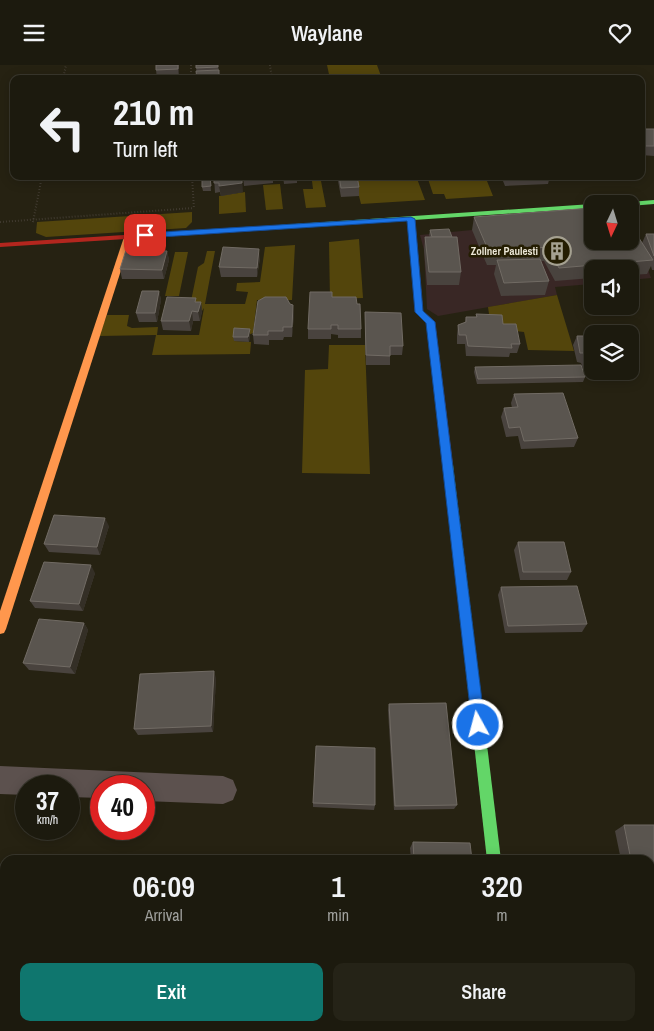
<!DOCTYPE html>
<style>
body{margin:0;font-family:"Archivo Narrow",sans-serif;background:#252317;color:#f1f3f6;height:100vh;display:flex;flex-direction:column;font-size:19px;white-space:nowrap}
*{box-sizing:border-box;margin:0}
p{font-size:16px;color:#a0a19e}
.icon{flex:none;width:28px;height:28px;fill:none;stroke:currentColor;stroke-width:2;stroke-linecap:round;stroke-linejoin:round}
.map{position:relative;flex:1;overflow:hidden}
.side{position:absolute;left:0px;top:790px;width:655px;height:176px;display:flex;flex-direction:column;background:#1c1a0e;border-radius:15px 15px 0 0;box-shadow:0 2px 12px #0003,0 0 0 1px #3a382e}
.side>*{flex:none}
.top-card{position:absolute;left:10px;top:10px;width:635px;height:105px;border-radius:10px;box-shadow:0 2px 12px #0003,0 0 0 1px #3a382e;background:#1c1a0e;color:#f1f3f6;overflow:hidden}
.needle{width:32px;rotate:184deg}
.buttons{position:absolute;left:584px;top:130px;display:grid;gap:10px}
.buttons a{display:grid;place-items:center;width:55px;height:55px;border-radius:10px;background:#1c1a0e;box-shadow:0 2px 12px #0003,0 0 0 1px #3a382e;font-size:25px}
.speed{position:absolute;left:15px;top:710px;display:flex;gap:10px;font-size:25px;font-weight:700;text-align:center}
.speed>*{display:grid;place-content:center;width:65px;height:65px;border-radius:50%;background:#1c1a0e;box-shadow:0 2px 12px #0003,0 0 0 1px #3a382e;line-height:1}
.speed small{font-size:12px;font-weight:400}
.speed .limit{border:8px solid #d22;background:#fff;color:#111}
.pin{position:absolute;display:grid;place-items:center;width:42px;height:42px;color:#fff;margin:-21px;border-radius:10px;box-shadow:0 2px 8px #0006}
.me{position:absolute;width:55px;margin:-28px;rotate:353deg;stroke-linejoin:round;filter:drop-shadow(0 0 4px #0008)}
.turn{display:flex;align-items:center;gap:18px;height:105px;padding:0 20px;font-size:22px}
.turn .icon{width:65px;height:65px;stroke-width:2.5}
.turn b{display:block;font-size:35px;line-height:42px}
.eta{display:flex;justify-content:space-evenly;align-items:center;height:85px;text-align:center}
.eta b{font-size:30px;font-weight:600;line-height:35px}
.cta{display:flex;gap:10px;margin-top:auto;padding:10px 20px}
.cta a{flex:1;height:58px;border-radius:10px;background:#0f766e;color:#fff;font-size:20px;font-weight:600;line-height:58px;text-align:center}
.cta a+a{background:#252317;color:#f1f3f6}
header{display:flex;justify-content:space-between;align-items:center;height:65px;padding:0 20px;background:#1c1a0e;font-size:22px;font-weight:600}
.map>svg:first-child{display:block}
.industrial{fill:#392725}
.green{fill:#53450c}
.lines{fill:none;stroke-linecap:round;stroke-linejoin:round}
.path{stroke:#5b534e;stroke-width:2;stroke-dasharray:0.5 2.5;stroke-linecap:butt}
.street{fill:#5c514e;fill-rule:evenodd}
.fast{fill:#63d668;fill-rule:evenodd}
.slow{fill:#ff974d;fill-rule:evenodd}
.jam{fill:#b3261e;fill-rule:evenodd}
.wall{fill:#49433e}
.shaded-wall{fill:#342f26}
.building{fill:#5a554f;stroke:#716b64}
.route{fill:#1a73e8;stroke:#114b97}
.labels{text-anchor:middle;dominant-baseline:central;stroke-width:5;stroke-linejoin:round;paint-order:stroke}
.far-poi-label{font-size:11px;font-weight:bold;fill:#eae5d5;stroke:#241d02;text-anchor:end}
</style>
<header><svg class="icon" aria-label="menu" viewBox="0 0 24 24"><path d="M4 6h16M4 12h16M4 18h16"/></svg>Waylane<svg class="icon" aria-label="heart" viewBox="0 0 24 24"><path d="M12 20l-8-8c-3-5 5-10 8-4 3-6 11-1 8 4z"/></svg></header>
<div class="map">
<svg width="654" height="966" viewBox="0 0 654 966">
<rect width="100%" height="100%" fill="#262212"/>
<polygon class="industrial" points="631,155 651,213 630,215 630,204 592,204 592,219 555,222 557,230 438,251 427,244 424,185 420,170 472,165 592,176 630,176"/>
<g class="green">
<polygon points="327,0 377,0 382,14 330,14"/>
<polygon points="354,111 416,111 425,135 361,139"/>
<polygon points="427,111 485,111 493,131 446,134 444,129 433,129"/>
<polygon points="312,116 321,116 326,142 306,143 303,124 313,124"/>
<polygon points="280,119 283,144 266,145 263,120"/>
<polygon points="245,127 246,147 219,149 219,131"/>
<polygon points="192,147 192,157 186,163 46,172 36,168 37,157"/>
<polygon points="359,174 363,233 330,234 329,177"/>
<polygon points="295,180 292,235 257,235 253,268 234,276 251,277 250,289 152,290 156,270 99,271 107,250 129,250 127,261 132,263 158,262 157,270 199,270 204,243 202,246 191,236 198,202 204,198 207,186 215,186 205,239 245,239 248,227 236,226 237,218 260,217 265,182"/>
<polygon points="175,187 188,187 179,231 165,231"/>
<polygon points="557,230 574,286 528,285 524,267 515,266 490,256 488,242"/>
<polygon points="329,280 365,280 370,409 302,408 305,305 328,304"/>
</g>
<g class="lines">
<g class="path">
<polyline points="191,0 191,14"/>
<polyline points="270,0 272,14"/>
<polyline points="63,14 66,0"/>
<polyline points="192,111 194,144"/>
<polyline points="0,157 194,143"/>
<polyline points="33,157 42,111"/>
</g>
<g class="street">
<polygon points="0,701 223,711 233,715 237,725 233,735 223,739 144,736 144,721 101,721 101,733 69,732 69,721 26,721 26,730 0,729"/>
<polygon points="382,961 444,961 446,966 384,966"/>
<polygon points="498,961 530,961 531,966 499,966"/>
</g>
<g class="fast">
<polygon points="654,135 654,139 630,141 630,139 626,139 630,137"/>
<polygon points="592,139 592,143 280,164 276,162 280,160"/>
<polygon points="448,396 453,400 501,795 487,795 443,400"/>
</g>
<polygon class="slow" points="125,169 132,171 6,564 4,568 0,569 0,546"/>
<g class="jam">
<polygon points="408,152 415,154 423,246 435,257 453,400 448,404 443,400 427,258 415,247"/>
<polygon points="280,160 284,162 283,164 0,182 0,178"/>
</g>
</g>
<g class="wall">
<polygon points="156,0 179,0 179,13 157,14 156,5"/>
<polygon points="196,0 218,0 220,14 197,14"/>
<polygon points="14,58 14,76 13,77 10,67"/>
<polygon points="641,64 654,64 654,91 641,90"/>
<polygon points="214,111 243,127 221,131 220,127 215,128"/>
<polygon points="243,111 275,111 275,114 273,114 273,118 244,121"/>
<polygon points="283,111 312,111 312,112 297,114 297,118 284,119"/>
<polygon points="338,111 357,111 359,122 359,131 341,132 338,116"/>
<polygon points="501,111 550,111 548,119 505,121"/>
<polygon points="210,112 211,126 203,126 202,122"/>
<polygon points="474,152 642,178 646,169 654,169 654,205 652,205 651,201 647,209 630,210 630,204 592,204 592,213 555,216 544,196 541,196 549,216 545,230 501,231 494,209 496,200 487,200 472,165"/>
<polygon points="430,165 461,207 459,220 427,220 424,185 425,172 430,172 429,170"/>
<polygon points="167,186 169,195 164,214 122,214 120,204"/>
<polygon points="260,193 257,212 221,212 219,202"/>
<polygon points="159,226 161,235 157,257 139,257 136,248"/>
<polygon points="332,232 357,239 361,264 361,273 338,273 338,270 331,269 331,274 308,274 308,264"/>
<polygon points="196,237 201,237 202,246 200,256 193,256 191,266 163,265 161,256"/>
<polygon points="365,247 403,281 402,290 390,290 390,300 366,300"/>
<polygon points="294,249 292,272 284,272 283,275 269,275 269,280 254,279 253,270"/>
<polygon points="476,249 503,259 520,279 517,288 510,288 509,292 466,291 465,279 457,279 457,270 458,260 465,258 466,252 476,252"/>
<polygon points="589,267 592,269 592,306 629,306 627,311 615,310 613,313 585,312 583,317 477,319 474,307 475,302 585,312 581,298 577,297 573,280 577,271 587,271"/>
<polygon points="250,269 249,277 234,276 233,272"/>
<polygon points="514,329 578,373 574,382 521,384 518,371 506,372 501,352 504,343 512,343 511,338"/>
<polygon points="109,461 100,490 49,487 44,479"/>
<polygon points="518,477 571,507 567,515 520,515 514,485"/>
<polygon points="95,508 83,546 35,543 30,536"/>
<polygon points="501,522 587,559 582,567 505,568 498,530"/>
<polygon points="84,558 88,565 75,609 29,605 23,598"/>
<polygon points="216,613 213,667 138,670 134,664"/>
<polygon points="389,639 457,740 454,744 394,745 388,645"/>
<polygon points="313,738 375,740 374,745 313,742"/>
<polygon points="624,760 654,760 654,849 650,849 650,795 621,795 615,766"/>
<polygon points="413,777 472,795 411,795 410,783"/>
</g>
<g class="shaded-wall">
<polygon points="178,0 179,6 179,13 178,4"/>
<polygon points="242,111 243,127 221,131 219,121"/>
<polygon points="297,111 312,111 312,112 297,114"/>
<polygon points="259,184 260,193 257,212 257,203"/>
<polygon points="167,186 169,195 164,214 162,205"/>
<polygon points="159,226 161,235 157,257 155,248"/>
<polygon points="201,237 202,246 200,256 198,247"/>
<polygon points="293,240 294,249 292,272 292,262"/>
<polygon points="192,246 193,256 191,266 189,256"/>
<polygon points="250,264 250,269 249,277 248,272"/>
<polygon points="105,453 109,461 100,490 97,482"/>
<polygon points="91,500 95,508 83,546 79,539"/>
<polygon points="84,558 88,565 75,609 70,602"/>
<polygon points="214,606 216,613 213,667 211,661"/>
<polygon points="5,893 5,919 0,936 0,909"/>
<polygon points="92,961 98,961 97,966 91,966"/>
<polygon points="177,961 181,961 180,966 177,966"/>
</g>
<g class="building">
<polygon points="156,0 178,0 178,4 156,5"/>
<polygon points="196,0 218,0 218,2 196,3"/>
<polygon points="219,5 219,13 197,14 196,6"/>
<polygon points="12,58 14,58 14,67 10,67"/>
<polygon points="641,64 654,64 654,81 645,81 641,76"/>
<polygon points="214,111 242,111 242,118 219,121 219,118 214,118"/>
<polygon points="339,111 357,111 359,122 341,123"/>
<polygon points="202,112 210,112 211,121 202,122"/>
<polygon points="592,143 592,176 630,176 630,159 653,195 559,203 548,182 489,187 474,152"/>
<polygon points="449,164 452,172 432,172 430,165"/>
<polygon points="646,169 654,169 654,191"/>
<polygon points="425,172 457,172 461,207 429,207"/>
<polygon points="223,182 259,184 257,203 219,202"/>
<polygon points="126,185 167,186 162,205 120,204"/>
<polygon points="540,194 549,216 504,218 497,195"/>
<polygon points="142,226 159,226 155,248 136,248"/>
<polygon points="310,227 332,227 332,232 356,232 357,239 360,239 361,264 338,264 338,260 331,260 331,264 308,264"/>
<polygon points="167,232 196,233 195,237 201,237 198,247 192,246 189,256 161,256"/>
<polygon points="265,232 286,232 290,239 293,240 292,262 283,262 283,266 268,266 268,270 253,270 258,236"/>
<polygon points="365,247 401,248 403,281 390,281 390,291 366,290"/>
<polygon points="476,249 502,250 503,259 516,259 520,279 511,279 512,283 468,281 466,270 459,270 458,260 466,257 466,252 477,252"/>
<polygon points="234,263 250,264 248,272 233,272"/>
<polygon points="589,267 613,267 613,269 592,269 592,304 588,303 585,288 580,288 577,271 590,271"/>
<polygon points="581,300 585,312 478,314 475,302"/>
<polygon points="563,328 578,373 524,376 520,362 509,363 504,343 518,342 514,329"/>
<polygon points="54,450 105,453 97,482 44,479"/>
<polygon points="518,477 564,477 571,507 523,507"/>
<polygon points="44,497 91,500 79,539 30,536"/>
<polygon points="577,521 587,559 508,561 501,522"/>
<polygon points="39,554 84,558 70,602 23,598"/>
<polygon points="214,606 211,661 134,664 140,609"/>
<polygon points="446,638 457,740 395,741 389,639"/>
<polygon points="316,681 375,683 375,740 313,738"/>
<polygon points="624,760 654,760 654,845 650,845 650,795 631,795"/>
<polygon points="413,777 470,778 472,795 414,795"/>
<polygon points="5,865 5,893 0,909 0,866"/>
<polygon points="5,959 5,961 92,961 91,966 4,966"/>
<rect x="109" y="961" width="68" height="5"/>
<polygon points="228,961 286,961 286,966 227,966"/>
</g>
<polygon class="route" points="411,152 415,154 423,246 435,257 485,660 483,665 478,667 474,665 472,660 426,258 415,247 407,156 145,173 141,170 145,168"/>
<defs>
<symbol id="building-ring" viewBox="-11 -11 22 22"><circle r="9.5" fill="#241d02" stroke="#a5a191" stroke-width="1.5"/><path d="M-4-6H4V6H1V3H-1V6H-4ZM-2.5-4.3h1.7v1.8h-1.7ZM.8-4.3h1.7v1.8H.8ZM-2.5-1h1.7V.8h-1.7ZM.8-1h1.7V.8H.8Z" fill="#a5a191"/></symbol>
</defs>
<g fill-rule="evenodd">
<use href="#building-ring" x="541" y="170" width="32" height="32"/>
</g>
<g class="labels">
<g class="far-poi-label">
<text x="538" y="186">Zollner Paulesti</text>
</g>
</g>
</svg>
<div class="buttons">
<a><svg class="needle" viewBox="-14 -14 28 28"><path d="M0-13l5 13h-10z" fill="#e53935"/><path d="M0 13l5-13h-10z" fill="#a0a19e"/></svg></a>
<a><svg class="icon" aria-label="sound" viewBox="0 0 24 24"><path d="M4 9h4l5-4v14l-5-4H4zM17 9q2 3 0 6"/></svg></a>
<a><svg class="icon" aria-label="layers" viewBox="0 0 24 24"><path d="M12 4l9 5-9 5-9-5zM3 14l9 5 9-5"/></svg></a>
</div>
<div class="speed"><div>37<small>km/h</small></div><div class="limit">40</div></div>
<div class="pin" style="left:145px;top:170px;background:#d93025"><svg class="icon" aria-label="arrive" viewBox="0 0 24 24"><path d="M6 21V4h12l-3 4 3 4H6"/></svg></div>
<svg class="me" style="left:478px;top:660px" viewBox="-20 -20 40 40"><circle r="17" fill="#1a73e8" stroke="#fff" stroke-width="3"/><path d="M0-11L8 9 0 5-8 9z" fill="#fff"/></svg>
<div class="top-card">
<div class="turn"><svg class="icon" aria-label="left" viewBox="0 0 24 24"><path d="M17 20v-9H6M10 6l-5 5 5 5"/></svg><div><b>210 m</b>Turn left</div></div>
</div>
<section class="side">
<div class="eta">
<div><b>06:09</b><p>Arrival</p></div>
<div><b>1</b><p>min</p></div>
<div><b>320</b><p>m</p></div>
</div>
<div class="cta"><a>Exit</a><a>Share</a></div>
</section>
</div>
